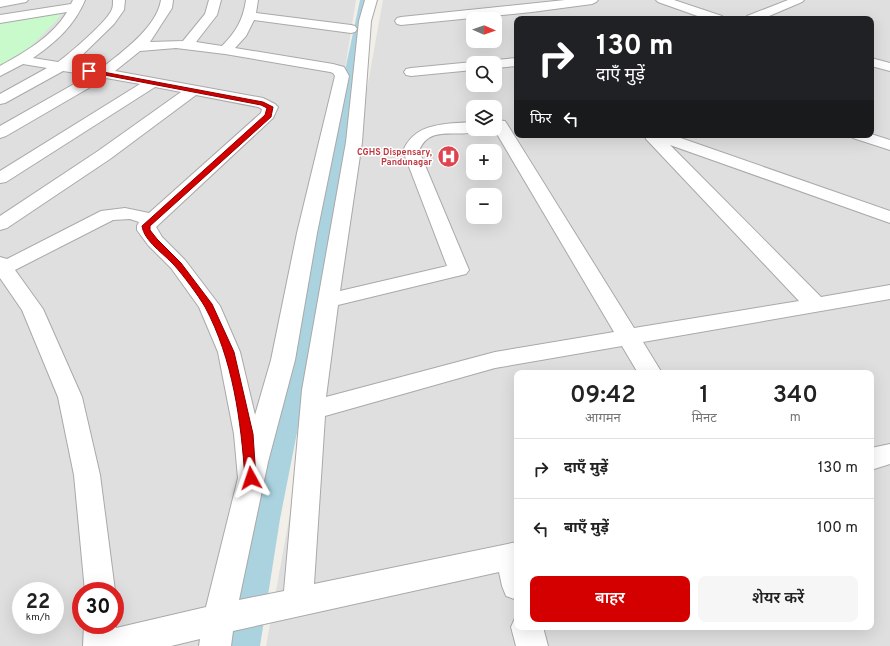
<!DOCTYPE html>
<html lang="hi">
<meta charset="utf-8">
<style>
body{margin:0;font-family:Overpass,"Noto Sans Devanagari",sans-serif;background:#f6f6f6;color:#222;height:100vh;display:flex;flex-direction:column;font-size:15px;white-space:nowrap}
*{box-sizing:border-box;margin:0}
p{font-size:13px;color:#767676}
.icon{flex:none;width:22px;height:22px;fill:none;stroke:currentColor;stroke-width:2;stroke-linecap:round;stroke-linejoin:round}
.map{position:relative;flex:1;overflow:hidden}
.drawer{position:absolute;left:514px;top:370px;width:360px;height:260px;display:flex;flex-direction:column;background:#fff;border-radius:8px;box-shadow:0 4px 16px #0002}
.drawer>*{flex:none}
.guide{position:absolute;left:514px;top:16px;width:360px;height:122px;border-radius:8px;box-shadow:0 4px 16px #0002;background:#202124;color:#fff;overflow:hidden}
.needle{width:26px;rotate:92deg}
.tools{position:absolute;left:466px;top:12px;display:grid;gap:8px}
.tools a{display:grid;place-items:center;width:36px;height:36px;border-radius:8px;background:#fff;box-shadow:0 4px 16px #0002;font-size:20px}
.speed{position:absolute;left:12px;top:582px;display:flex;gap:8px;font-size:20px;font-weight:700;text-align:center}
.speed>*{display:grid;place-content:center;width:52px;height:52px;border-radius:50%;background:#fff;box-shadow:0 4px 16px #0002;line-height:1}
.speed small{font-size:10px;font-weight:400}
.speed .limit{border:6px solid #d22;background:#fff;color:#111}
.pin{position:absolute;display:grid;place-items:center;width:34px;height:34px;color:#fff;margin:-17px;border-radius:8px;box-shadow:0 2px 6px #0006}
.me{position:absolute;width:44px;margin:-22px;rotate:355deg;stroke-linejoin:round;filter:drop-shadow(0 0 3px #0008)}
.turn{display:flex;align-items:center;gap:14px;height:84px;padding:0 16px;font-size:18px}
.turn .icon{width:52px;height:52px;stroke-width:2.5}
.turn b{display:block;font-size:28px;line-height:34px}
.then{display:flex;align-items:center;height:38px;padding:0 16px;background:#0003;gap:8px;font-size:15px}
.eta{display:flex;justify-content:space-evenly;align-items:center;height:68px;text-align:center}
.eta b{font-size:24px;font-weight:600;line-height:28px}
.action{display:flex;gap:8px;margin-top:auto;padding:8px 16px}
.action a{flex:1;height:46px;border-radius:8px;background:#d40000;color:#fff;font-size:16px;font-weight:600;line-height:46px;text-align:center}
.action a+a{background:#f6f6f6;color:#222}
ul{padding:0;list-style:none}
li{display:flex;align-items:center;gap:12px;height:60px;padding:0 16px;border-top:1px solid #e0e0e0}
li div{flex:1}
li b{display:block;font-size:15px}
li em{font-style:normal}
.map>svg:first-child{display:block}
.residential{fill:#e0dfdf;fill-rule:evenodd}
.park{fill:#c8facc}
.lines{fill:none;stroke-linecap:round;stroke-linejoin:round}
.canal{fill:#aad3df;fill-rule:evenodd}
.minor-casing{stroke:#a9a9a9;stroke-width:2}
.tertiary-casing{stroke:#a9a9a9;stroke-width:2}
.minor{fill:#fff;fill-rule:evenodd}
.tertiary{fill:#fff;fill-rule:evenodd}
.route{fill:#d40000;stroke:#8a0000}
.labels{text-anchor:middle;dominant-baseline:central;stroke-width:3;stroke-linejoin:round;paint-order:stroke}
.far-health-label{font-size:9px;font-weight:bold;fill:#be3a42;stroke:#fff;text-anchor:end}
</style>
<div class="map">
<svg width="890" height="646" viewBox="0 0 890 646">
<rect width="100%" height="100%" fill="#f2efe9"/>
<g class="residential">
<path d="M0,0h356l-103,646h-253zM21,591h34v34h-34zM81,591h34v34h-34z"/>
<path d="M383,0h507v646h-624zM473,19h22v22h-22zM517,19h354v116h-354zM473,63h22v22h-22zM473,107h22v22h-22zM473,151h22v22h-22zM473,195h22v22h-22zM517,373h354v254h-354z"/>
</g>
<polygon class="park" points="63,12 56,21 20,57 0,67 0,21"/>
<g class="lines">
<polygon class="canal" points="360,0 372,0 348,132 324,295 280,519 260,646 228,646 252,519 302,295 332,132"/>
<defs>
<g id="minor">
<polygon points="0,0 28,0 26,2 0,7"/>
<path d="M73,0h12c-11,26 -29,42 -52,58l25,4c11,-8 50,-41 54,-53 1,-2 1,-6 1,-9h12l-1,10 -10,14 -41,40 29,4c20,-16 55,-41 59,-68h12l-1,8 -22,34 33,-1 22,-27 4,-14h12l-4,15 -21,27 26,4c14,-14 21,-26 24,-46h12l-2,13 95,12 4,1 2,3 -2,3 -4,1 -97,-13 -8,16 -11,12 98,16 11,3 5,9 -32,157 -22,127 -27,102 -29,138 45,-9 18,-201 44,-248 13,-121 6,-21h12l-6,21 -9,121 -22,149 107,-25 -44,-115c12,-29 43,-27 70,-29v7h7c-18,12 -50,-7 -61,22l50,119 -3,4 -128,31 -12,92 169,-45 119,-20 -120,-203 1,-9 10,1 2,3 127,204 165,-27 -153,-162 -1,-4h27l218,76v12l-220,-78 151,152 69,-12v14l-247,43 19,31h-24l-16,-27 -127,22 -170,48 -11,168 203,-42v58l-11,-4 -4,-10 -3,-14 -266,59 -2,15h-32l1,-7 -29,7h-88l1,-21h31v-2l1,5 90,-21 32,-129 -4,-44 -16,-82 -19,-45 -28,-39 -23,-23 -11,-15v-4l2,-4 -9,-3 -17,1 -98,50 28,39 39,88 18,78 15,116h-30l-11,-116 -16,-78 -36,-87 -22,-32v-21l7,2 94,-48 24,-3 24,5 112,-100 1,-4 -4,-2 -62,-12 -86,64 -103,69 -7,2v-14l98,-65 83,-59 -26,-5 -149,95 -6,1v-12l140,-87 -34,-6 -100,58 -6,2v-12l90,-51 -27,-4 -58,32 -5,1v-10l47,-26 -24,-4 -23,12v-10c25,-14 52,-29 67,-54l-67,11v-8l71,-11zM176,48l49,6 105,18 3,1 2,3 -38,157 -26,127 -16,55 -15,-63 -20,-46 -35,-46 -23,-23 -6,-10 117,-109 5,-11 -3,-3 -12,-6 -148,-27 25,-20z"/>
<polygon points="565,0 598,0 596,2 592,4 532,12 401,25 397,24 395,21 397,18 401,17"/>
<polygon points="788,0 804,0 802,2 762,19 745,19 747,16"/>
<polygon points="517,58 517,66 495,68 495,63 489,63 495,60"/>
<polygon points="473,62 478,63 473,63 473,70 411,76 406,75 404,72 406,69 411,68"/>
<polygon points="871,134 890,140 890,150 853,138 851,135 871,135"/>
<polygon points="890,444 890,464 871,470 871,448"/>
<polygon points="516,616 517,616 517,627 543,627 548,646 516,646 511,627"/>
</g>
<g id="tertiary">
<polygon points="656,0 674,0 722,16 724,19 706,19 658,2"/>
<polygon points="871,58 890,63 890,71 871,66"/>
</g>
</defs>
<use href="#minor" class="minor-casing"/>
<use href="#tertiary" class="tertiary-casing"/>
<use href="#minor" class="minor"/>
<use href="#tertiary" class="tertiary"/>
</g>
<path class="route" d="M87,69l176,33 10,5 -2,10 -121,109v4l7,9 24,24 31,41 22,48 19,82 3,44 -1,4 -4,1 -4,-1 -2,-4c-4,-57 -12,-119 -40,-171 -7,-12 -22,-32 -31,-42 -10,-11 -30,-24 -32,-39l123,-111 2,-7 -6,-3 -172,-33h-2z"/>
<defs>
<symbol id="hospital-disc" viewBox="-11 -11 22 22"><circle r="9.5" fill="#e0444e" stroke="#fff"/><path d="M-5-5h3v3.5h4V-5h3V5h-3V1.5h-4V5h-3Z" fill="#fff"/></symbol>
</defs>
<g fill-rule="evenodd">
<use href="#hospital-disc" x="436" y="144" width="25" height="25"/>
</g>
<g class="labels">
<g class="far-health-label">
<text x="432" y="152">CGHS Dispensary,<tspan x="432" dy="10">Pandunagar</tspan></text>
</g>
</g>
</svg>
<div class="tools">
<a><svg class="needle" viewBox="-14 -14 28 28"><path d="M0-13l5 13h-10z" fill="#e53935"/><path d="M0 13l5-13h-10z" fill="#767676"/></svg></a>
<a><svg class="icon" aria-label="search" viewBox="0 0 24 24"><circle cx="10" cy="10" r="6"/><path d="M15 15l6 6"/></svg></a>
<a><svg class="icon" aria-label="layers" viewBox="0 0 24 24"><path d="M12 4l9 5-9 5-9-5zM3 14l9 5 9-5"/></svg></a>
<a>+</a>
<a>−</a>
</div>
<div class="speed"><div>22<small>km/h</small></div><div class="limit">30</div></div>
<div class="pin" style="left:89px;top:71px;background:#d93025"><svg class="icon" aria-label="arrive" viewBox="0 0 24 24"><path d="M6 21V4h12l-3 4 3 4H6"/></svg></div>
<svg class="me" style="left:251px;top:478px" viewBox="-20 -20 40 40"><path d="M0-17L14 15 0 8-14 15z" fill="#d40000" stroke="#fff" stroke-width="4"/></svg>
<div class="guide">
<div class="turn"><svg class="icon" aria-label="right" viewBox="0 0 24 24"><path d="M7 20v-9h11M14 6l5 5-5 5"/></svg><div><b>130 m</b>दाएँ मुड़ें</div></div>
<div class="then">फिर<svg class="icon" aria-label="left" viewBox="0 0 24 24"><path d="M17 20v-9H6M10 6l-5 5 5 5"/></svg></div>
</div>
<section class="drawer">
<div class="eta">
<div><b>09:42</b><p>आगमन</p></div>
<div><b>1</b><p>मिनट</p></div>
<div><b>340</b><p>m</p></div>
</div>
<ul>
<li><svg class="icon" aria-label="right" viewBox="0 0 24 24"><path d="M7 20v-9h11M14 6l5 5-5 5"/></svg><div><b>दाएँ मुड़ें</b></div><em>130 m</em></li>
<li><svg class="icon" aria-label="left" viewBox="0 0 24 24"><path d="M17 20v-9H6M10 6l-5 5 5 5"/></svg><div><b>बाएँ मुड़ें</b></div><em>100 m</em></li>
</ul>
<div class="action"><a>बाहर</a><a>शेयर करें</a></div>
</section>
</div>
